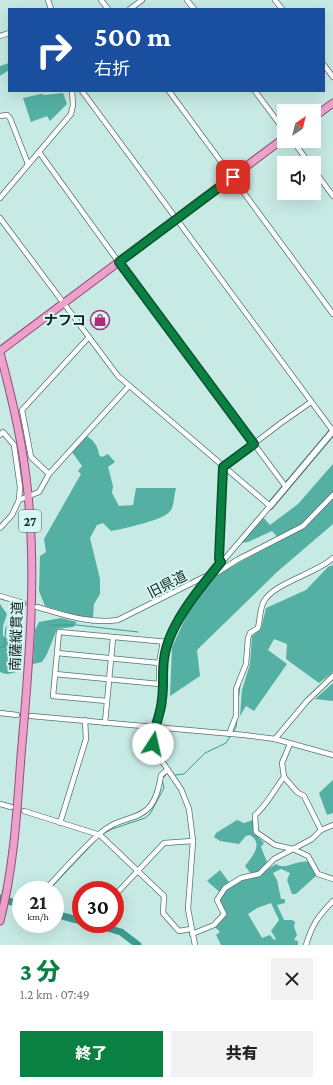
<!DOCTYPE html>
<html lang="ja">
<meta charset="utf-8">
<style>
body{margin:0;font-family:"Crimson Pro","Noto Sans JP",serif;background:#f2f2f2;color:#222;height:100vh;display:flex;flex-direction:column;font-size:15px;white-space:nowrap}
*{box-sizing:border-box;margin:0}
p{font-size:13px;color:#767676}
.icon{flex:none;width:22px;height:22px;fill:none;stroke:currentColor;stroke-width:2;stroke-linecap:round;stroke-linejoin:round}
.map{position:relative;height:945px;overflow:hidden}
.panel{display:flex;flex-direction:column;background:#fff;flex:1}
.panel>*{flex:none}
.hud{position:absolute;left:8px;top:8px;width:317px;height:84px;border-radius:0px;box-shadow:0 4px 16px #0002;background:#1a4fa0;color:#fff;overflow:hidden}
.needle{width:26px;rotate:35deg}
.buttons{position:absolute;left:277px;top:104px;display:grid;gap:8px}
.buttons a{display:grid;place-items:center;width:44px;height:44px;border-radius:0px;background:#fff;box-shadow:0 4px 16px #0002;font-size:20px}
.speed{position:absolute;left:12px;top:881px;display:flex;gap:8px;font-size:20px;font-weight:700;text-align:center}
.speed>*{display:grid;place-content:center;width:52px;height:52px;border-radius:50%;background:#fff;box-shadow:0 4px 16px #0002;line-height:1}
.speed small{font-size:10px;font-weight:400}
.speed .limit{border:6px solid #d22;background:#fff;color:#111}
.pin{position:absolute;display:grid;place-items:center;width:34px;height:34px;color:#fff;margin:-17px;border-radius:8px;box-shadow:0 2px 6px #0006}
.me{position:absolute;width:44px;margin:-22px;rotate:10deg;stroke-linejoin:round;filter:drop-shadow(0 0 3px #0008)}
.turn{display:flex;align-items:center;gap:14px;height:84px;padding:0 20px;font-size:18px}
.turn .icon{width:52px;height:52px;stroke-width:2.5}
.turn b{display:block;font-size:28px;line-height:34px}
.round{display:grid;place-items:center;flex:none;width:42px;height:42px;border-radius:0px;background:#f2f2f2}
.summary{display:flex;align-items:center;justify-content:space-between;height:68px;padding:0 20px}
h1{font-size:24px;font-weight:800;line-height:30px;color:#0b8043}
.primary-button{display:flex;gap:8px;margin-top:auto;padding:8px 20px}
.primary-button a{flex:1;height:46px;border-radius:0px;background:#0b8043;color:#fff;font-size:16px;font-weight:800;line-height:46px;text-align:center}
.primary-button a+a{background:#f2f2f2;color:#222}
.map>svg:first-child{display:block}
.forest{fill:#54b0a3;fill-rule:evenodd}
.lines{fill:none;stroke-linecap:round;stroke-linejoin:round}
.stream{stroke:#3d9a8e;stroke-width:1}
.river{stroke:#3d9a8e;stroke-width:7}
.minor-tunnel{stroke:#a3c2bd;stroke-width:4.5;stroke-dasharray:4.5 2;stroke-linecap:butt}
.minor-casing{stroke:#55746f;stroke-width:6}
.tertiary-casing{stroke:#55746f;stroke-width:8}
.primary-casing{stroke:#994c79;stroke-width:9}
.minor{stroke:#fff;stroke-width:4.5}
.tertiary{stroke:#fff;stroke-width:5.5}
.primary{stroke:#eca1cb;stroke-width:7}
.route-casing{stroke:#07532c;stroke-width:10}
.route{stroke:#0b8043;stroke-width:7}
.labels{text-anchor:middle;dominant-baseline:central;stroke-width:4;stroke-linejoin:round;paint-order:stroke}
.shield{fill:#d4f7f1;stroke:#4e625f;stroke-width:1}
.shield-label{font-size:13px;font-weight:bold;fill:#152220}
.poi-label{font-size:14px;font-weight:bold;fill:#152220;stroke:#d4f7f1;text-anchor:end}
.street-label{font-size:14px;fill:#152220;stroke:#d4f7f1}
</style>
<div class="map">
<svg width="333" height="945" viewBox="0 0 333 945">
<rect width="100%" height="100%" fill="#c7eae4"/>
<g class="forest">
<polygon points="9,63 9,70 0,76 0,66"/>
<polygon points="63,93 67,104 50,121 47,116 31,122 23,98 41,94 45,95"/>
<path d="M87,436c7,5 11,10 12,19l3,2 6,-3 7,8 -7,5 5,19 -1,7 7,13 14,-1 3,-17h40c-2,7 -2,17 -5,22 -5,10 -49,19 -60,21l-8,-8 -6,2 -7,13 10,41v15l-6,10 -1,13 -9,1 -39,-12 -6,-15 1,-35 6,-4 -2,-13 37,-65 -3,-3 4,-5 -10,-14z"/>
<polygon points="333,464 333,524 277,572 197,650 200,676 170,696 172,647 198,591 213,577 280,540 272,531 248,542 241,543 263,517 270,525 298,504"/>
<polygon points="333,565 333,672 319,683 286,659 287,644 274,639 268,650 287,664 254,711 246,706 240,716 242,690 250,664 252,636 261,629 266,608 306,590 328,567"/>
<path d="M0,604l7,10 -4,12v10l7,5h12v15l-6,16c-5,2 -11,3 -16,0z"/>
<polygon points="61,618 77,622 73,627 57,629 47,654 42,662 33,664 35,630 39,622"/>
<polygon points="333,683 333,701 315,699"/>
<polygon points="333,780 333,813 327,815 319,793"/>
<path d="M237,820l7,3 9,-3 4,16 7,7 -3,4 6,15 -3,5 2,3 10,-6c10,7 20,-5 34,-2l7,13 -21,19h-4l-5,-14 3,-7 -9,-4 -8,4 4,7 4,19h4v4l-8,2 7,15h8l3,2 -1,5 3,8 -3,5 4,1v4h-77l-5,-10 4,-3 -5,-5 11,-15 -7,-11 4,-6 -16,-14 13,-11 9,12 16,-2 6,-6 -6,-8c7,-9 19,-22 5,-31l-4,1 -7,8 -19,-3 -6,-4 2,-4zM271,903l8,17 -8,11 5,8 -2,1 -4,-5 -8,3 -14,-24 9,-6z"/>
</g>
<g class="lines">
<g class="stream">
<polyline points="50,625 77,625 138,632"/>
<polyline points="0,647 4,647 6,627"/>
<polyline points="238,702 240,685"/>
<polyline points="233,733 236,727 237,719"/>
<polyline points="175,775 184,774 205,753 226,743 231,735"/>
<polyline points="103,834 112,829 145,818 150,814 164,788 162,779 166,775"/>
<polyline points="49,890 99,837"/>
</g>
<g class="river">
<polyline points="0,898 21,905"/>
<polyline points="55,914 81,921"/>
<polyline points="94,924 121,932 138,945"/>
</g>
<polyline class="minor-tunnel" points="23,603 37,607"/>
<defs>
<g id="minor">
<polyline points="48,0 51,9"/>
<polyline points="101,0 108,9"/>
<polyline points="187,0 194,9"/>
<polyline points="275,0 282,9"/>
<polyline points="130,9 142,0"/>
<polyline points="0,36 9,33"/>
<polyline points="324,65 333,77"/>
<polyline points="82,91 333,431"/>
<polyline points="169,91 333,314"/>
<polyline points="255,91 284,130"/>
<polyline points="0,116 7,115 10,118 28,164"/>
<polyline points="293,141 309,163"/>
<polyline points="39,152 115,257 286,487"/>
<polyline points="314,170 333,196"/>
<polyline points="0,198 71,114 73,105 72,91"/>
<polyline points="0,218 118,376 270,506 193,596 172,634 164,658 162,699 153,740 155,751 181,789 189,809 193,841 188,909 195,945"/>
<polyline points="0,435 3,432 14,445 20,487 19,500"/>
<polyline points="49,474 31,457 22,410 89,337"/>
<polyline points="0,528 12,515 19,500 39,492 49,474 129,386"/>
<polyline points="221,562 219,559 223,467 281,423 311,402"/>
<polyline points="0,596 23,603"/>
<path d="M37,607c27,8 52,17 81,13l86,-43 14,-5 19,-12 66,-34 30,-31"/>
<polyline points="57,653 159,663"/>
<polyline points="55,674 159,684 159,663 163,642"/>
<polyline points="107,701 53,696 59,632 168,642"/>
<polyline points="0,713 17,715"/>
<polyline points="31,716 244,735 275,739 333,755"/>
<polyline points="105,723 113,638"/>
<path d="M229,734l7,-18v-27l10,-25 2,-26 2,-5 8,-5c2,-8 2,-18 5,-25 9,-20 53,-29 70,-45"/>
<polyline points="275,739 307,701 333,676"/>
<polyline points="290,744 282,763 284,777 297,792 304,796 321,830"/>
<path d="M284,777c-10,13 -17,28 -29,38l1,17 19,13 18,4 15,7 10,18 15,5"/>
<polyline points="0,804 11,807"/>
<polyline points="24,811 100,835 164,896 163,913 177,929 179,931 191,929"/>
<polyline points="60,823 86,739 85,720"/>
<path d="M45,890c17,-18 34,-38 53,-55 29,-27 55,-5 63,-60l6,-5"/>
<polyline points="115,895 164,843 193,841"/>
<polyline points="192,934 214,925 224,914 217,900 225,888 241,878 259,874 274,859 312,839 321,830 333,825"/>
<path d="M306,945c6,-20 12,-29 27,-44"/>
</g>
<polyline id="tertiary" points="270,506 333,431"/>
<g id="primary">
<polyline points="314,117 333,103"/>
<polyline points="0,351 284,138"/>
<path d="M0,353c11,41 21,82 26,124 12,92 3,187 -5,279 -4,55 -7,111 -21,165"/>
</g>
</defs>
<use href="#minor" class="minor-casing"/>
<use href="#tertiary" class="tertiary-casing"/>
<use href="#primary" class="primary-casing"/>
<use href="#minor" class="minor"/>
<use href="#tertiary" class="tertiary"/>
<use href="#primary" class="primary"/>
</g>
<g class="lines">
<defs>
<path id="route" d="M153,744c0,-16 8,-29 9,-45 2,-13 0,-27 2,-40 4,-34 36,-71 57,-97l-2,-3 4,-92 31,-23 -135,-182 114,-85"/>
</defs>
<use href="#route" class="route-casing"/>
<use href="#route" class="route"/>
</g>
<defs>
<symbol id="shop-ring" viewBox="-11 -11 22 22"><circle r="9.5" fill="#d4f7f1" stroke="#ad2d7b" stroke-width="1.5"/><path d="M-5-2.5h2.3a2.7 3.5 0 0 1 5.4 0H5L5.5 6h-11ZM-1.5-2.5h3a1.5 2.3 0 0 0-3 0Z" fill="#ad2d7b"/></symbol>
</defs>
<g fill-rule="evenodd">
<use href="#shop-ring" x="89" y="309" width="22" height="22"/>
</g>
<g class="labels">
<rect class="shield" x="19" y="510" width="22" height="22" rx="3"/>
<g class="shield-label">
<text x="30" y="521">27</text>
</g>
<g class="poi-label">
<text x="86" y="320">ナフコ</text>
</g>
<g class="street-label">
<text transform="translate(167 584) rotate(-27)">旧県道</text>
<text transform="translate(16 636) rotate(-88)">南薩縦貫道</text>
</g>
</g>
</svg>
<div class="buttons">
<a><svg class="needle" viewBox="-14 -14 28 28"><path d="M0-13l5 13h-10z" fill="#e53935"/><path d="M0 13l5-13h-10z" fill="#767676"/></svg></a>
<a><svg class="icon" aria-label="sound" viewBox="0 0 24 24"><path d="M4 9h4l5-4v14l-5-4H4zM17 9q2 3 0 6"/></svg></a>
</div>
<div class="speed"><div>21<small>km/h</small></div><div class="limit">30</div></div>
<div class="pin" style="left:233px;top:177px;background:#d93025"><svg class="icon" aria-label="arrive" viewBox="0 0 24 24"><path d="M6 21V4h12l-3 4 3 4H6"/></svg></div>
<svg class="me" style="left:153px;top:744px" viewBox="-20 -20 40 40"><circle r="19" fill="#fff"/><path d="M0-13L10 11 0 6-10 11z" fill="#0b8043"/></svg>
<div class="hud">
<div class="turn"><svg class="icon" aria-label="right" viewBox="0 0 24 24"><path d="M7 20v-9h11M14 6l5 5-5 5"/></svg><div><b>500 m</b>右折</div></div>
</div>
</div>
<section class="panel">
<div class="summary"><div><h1>3 分</h1><p>1.2 km · 07:49</p></div><a class="round"><svg class="icon" aria-label="close" viewBox="0 0 24 24"><path d="M6 6l12 12M18 6L6 18"/></svg></a></div>
<div class="primary-button"><a>終了</a><a>共有</a></div>
</section>
